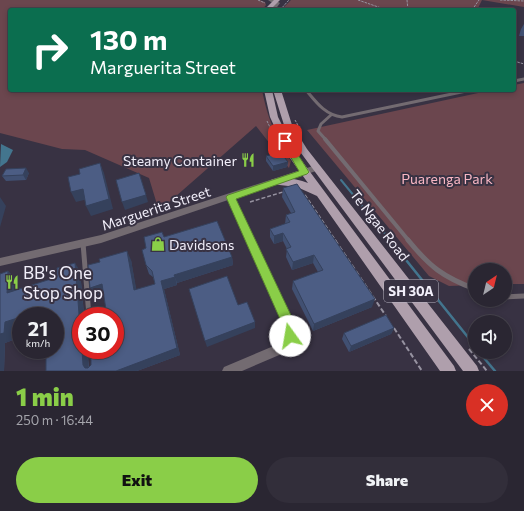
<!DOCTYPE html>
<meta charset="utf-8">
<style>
body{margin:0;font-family:Commissioner,sans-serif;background:#322e3a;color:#f1f3f6;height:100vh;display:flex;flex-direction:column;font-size:15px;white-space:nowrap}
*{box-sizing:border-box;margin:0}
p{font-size:13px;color:#a5a5ac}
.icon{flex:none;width:22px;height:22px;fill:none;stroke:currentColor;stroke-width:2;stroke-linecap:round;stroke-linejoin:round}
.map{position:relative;height:371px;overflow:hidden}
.details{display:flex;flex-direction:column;background:#2a2632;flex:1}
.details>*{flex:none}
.top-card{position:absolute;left:8px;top:8px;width:508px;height:84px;border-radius:4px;box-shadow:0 2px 6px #0003,0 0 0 1px #46434d;background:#0b6e4f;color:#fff;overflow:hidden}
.needle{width:26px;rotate:35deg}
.buttons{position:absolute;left:468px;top:263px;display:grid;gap:8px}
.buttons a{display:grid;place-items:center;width:44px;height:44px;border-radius:50%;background:#2a2632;box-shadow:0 2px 6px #0003,0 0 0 1px #46434d;font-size:20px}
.speed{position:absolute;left:12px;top:307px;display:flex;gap:8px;font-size:20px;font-weight:700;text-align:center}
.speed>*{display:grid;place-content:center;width:52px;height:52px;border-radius:50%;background:#2a2632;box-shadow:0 2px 6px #0003,0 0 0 1px #46434d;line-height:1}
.speed small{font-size:10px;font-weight:400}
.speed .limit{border:6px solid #d22;background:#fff;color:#111}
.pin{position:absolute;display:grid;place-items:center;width:34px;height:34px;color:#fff;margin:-17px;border-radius:8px;box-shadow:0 2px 6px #0006}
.me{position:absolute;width:44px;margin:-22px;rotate:347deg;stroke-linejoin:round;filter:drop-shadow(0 0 3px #0008)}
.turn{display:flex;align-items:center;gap:14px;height:84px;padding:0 16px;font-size:18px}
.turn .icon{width:52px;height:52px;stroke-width:2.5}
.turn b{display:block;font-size:28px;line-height:34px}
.round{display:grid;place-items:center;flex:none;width:42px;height:42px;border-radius:21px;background:#322e3a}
.head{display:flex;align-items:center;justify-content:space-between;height:68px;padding:0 16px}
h1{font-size:24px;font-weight:800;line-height:30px;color:#8ace48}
.action{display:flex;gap:8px;margin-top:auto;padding:8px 16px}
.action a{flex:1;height:46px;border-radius:24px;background:#8ace48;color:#111;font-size:16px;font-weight:800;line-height:46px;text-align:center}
.action a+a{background:#322e3a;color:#f1f3f6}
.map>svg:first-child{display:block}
.green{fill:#6b464e}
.water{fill:#43758e}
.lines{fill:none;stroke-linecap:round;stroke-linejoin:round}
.stream-far1{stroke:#43758e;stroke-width:2}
.stream{stroke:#43758e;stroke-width:2.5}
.path-far2{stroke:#9793a1;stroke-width:1;stroke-dasharray:2.5 1;stroke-linecap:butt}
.path-far1{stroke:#9793a1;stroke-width:1.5;stroke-dasharray:4 2;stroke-linecap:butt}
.path{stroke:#9793a1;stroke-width:2;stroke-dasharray:5 2.5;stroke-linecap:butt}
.service-far2{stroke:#736b71;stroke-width:3}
.service-far1{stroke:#736b71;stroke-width:4}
.service{stroke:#736b71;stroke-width:5}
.minor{fill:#736b71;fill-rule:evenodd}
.tertiary{fill:#736b71;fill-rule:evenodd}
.primary{fill:#af9fac;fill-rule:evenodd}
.wall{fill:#415072}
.shaded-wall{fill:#35415c}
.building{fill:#4c5d84;stroke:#35415c}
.route{fill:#8ace48;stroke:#5a862f}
.labels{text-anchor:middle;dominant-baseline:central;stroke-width:4;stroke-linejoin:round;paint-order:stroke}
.shield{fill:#383243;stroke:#bab6c3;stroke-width:1}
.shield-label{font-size:13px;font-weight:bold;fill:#f2effa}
.poi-label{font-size:14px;fill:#f2effa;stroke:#383243;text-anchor:end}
.park-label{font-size:14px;fill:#f8b6c3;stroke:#383243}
.street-label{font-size:14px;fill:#f2effa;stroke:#383243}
.near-poi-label{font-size:17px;fill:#f2effa;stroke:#383243;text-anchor:start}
</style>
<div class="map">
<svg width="524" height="371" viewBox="0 0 524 371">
<rect width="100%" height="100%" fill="#383243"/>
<g class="green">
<path d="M0,0h260l5,2 1,3 -4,5h-252v80h252c6,30 13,45 29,71l-2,7 -33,-42 -97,85 -10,-33 -64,-28 -23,-1 -62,-16z"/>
<polygon points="291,0 524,0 524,7 482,0 477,10 281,10"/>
<polygon points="524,83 524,284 505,284 505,270 475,270 475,285 449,286 429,276 307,130 492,90 514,90 514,85"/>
</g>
<polygon class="water" points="1,144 13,150 7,162 0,167"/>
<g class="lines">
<polyline class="stream-far1" points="341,180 391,241"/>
<g class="stream">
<polyline points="390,240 475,346"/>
<polyline points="479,352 495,371"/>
</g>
<g class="path-far2">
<polyline points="258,0 265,3"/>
<polyline points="358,0 387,10"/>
<polyline points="407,0 408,10"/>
<polyline points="500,0 524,1"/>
<polyline points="280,10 289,0"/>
<polyline points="472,10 479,0"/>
<polyline points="514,61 524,64"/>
<polyline points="295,120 299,127"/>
<polyline points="267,121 275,138"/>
</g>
<g class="path-far1">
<polyline points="305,195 336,241"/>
<polyline points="250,202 283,192"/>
</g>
<g class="path">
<polyline points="335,240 386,316"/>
<polyline points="394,328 422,371"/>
<polyline points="469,349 487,371"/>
</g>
<g class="service-far2">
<polyline points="514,81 524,79"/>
<path d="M306,90c10,12 19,25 36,27l129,-27"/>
<polyline points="326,140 318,131 321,124 331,115"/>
</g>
<polyline class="service-far1" points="325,139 409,241"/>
<g class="service">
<path d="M408,240c22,27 35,37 67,49"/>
<polyline points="83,243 89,316"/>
<polyline points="505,297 524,296"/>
</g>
<polygon class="minor" points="316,165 320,168 319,170 235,198 296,328 292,344 284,353 242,371 222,371 224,367 276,345 284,337 286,328 228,200 101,243 0,266 0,258 101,235"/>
<polygon class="tertiary" points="268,0 275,0 280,3 275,10 269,10 274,4"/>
<g class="primary">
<polygon points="274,0 280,0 270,10 264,10"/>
<path d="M264,90h8l6,27 18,36 158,213 2,5h-16l-123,-175 -20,-9 -26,-3 -1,-2 1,-2c12,-4 26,-1 37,3l-21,-29 -17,-37z"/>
<polygon points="273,90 281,90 292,125 307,149 477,366 479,371 463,371 301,153 284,125"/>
</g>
</g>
<g class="wall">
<polygon points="524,24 524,36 519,36 521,29"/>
<polygon points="272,151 288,162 287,167 273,171 266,161 266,156 272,155"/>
<polygon points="29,173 26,180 6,181 2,176"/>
<polygon points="283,188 372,307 313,331 292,289 293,281 318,272 313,263 292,270 286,257 287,249 283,241 274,244 270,237 270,229 285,224 286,215 291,213 282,197"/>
<polygon points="164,237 232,257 233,265 177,283 177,285 164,289 180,355 137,371 46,371 55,316 21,316 13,329 13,340 5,343 4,371 0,371 8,271 16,280 15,290 80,271 89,367 115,350 104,293 95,296 131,260 136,290 155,284 153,277 149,274 146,265 146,248"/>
<polygon points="394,328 391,334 349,352 342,339 344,333"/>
</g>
<g class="shaded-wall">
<polygon points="288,162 287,167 273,171 273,166"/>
<polygon points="100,163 104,173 113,209 91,216 86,206"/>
<polygon points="26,168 29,173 26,180 23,175"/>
<polygon points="83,189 88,199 76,202 71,192"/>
<polygon points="146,195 148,202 125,210 122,202"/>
<polygon points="0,197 6,206 0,227"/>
<polygon points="283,233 283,241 274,244 274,236"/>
<polygon points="127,251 131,260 138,298 134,290"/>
<polygon points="314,255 313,263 292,270 293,262"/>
<polygon points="232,257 233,265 177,283 174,275"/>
<polygon points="75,263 80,271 84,316 81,316 81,339"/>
<polygon points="8,271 16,280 15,300 7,293"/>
<polygon points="175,277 177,285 164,289 180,355 137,371 116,371 161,281"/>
<polygon points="102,284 107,292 95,296 90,288"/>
<polygon points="375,299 372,307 313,331 314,324"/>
<polygon points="46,309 52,316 22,316"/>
<polygon points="21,316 21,326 13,329 13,340 5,343 4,371 0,371 0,334 5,322"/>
<polygon points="255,322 255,328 207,347 205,341"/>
<polygon points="394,328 391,334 349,352 351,346"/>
<polygon points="82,350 87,350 89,371 85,368 83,365"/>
</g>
<g class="building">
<polygon points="278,149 288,162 273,166 266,156 274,154 272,151"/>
<polygon points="100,163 109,199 86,206 83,189 71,192 68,177 80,174 79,169"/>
<polygon points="26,168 23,175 2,176 6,169"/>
<polygon points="139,173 146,195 122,202 116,180"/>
<polygon points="297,184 375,299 314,324 293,281 323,270 314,255 293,262 286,249 291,247 283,233 274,236 270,229 290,222 286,215 295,212 283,188"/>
<polygon points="217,221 232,257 174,275 175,277 161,281 177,348 116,371 46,371 46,350 55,350 55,316 46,316 46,309 5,322 4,333 0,334 0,274 8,271 7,293 57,277 57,268 75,263 81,339 81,350 82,350 83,365 85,368 88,368 91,365 91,350 115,350 115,316 107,316 102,284 90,288 88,265 100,262 99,259 127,251 134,290 155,284 152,271 146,265 142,250 146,248 144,237 162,232 164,237"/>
<polygon points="227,276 238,305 247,302 255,322 205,341 189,289"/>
<polygon points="386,315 394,328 351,346 344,333"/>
</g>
<polygon class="route" points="282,139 288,139 309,172 307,174 236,199 297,328 295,341 290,342 286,341 284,336 284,328 226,197 228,195 299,171 281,141"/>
<defs>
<symbol id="restaurant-bare" viewBox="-9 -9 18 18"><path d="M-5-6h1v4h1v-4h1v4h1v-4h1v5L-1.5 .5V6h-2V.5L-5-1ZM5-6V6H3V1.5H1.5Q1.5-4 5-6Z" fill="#8ace48" stroke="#383243" stroke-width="2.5" paint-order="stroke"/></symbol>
<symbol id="shop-bare" viewBox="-9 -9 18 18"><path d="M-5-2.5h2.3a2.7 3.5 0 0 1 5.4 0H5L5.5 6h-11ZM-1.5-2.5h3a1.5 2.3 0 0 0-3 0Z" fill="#8ace48" stroke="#383243" stroke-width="2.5" paint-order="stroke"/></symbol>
</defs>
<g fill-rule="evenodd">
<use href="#restaurant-bare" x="238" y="150" width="20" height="20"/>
<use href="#shop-bare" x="148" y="234" width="20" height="20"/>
<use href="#restaurant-bare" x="2" y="272" width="20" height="20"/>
</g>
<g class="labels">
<rect class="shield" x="384" y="280" width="54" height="22" rx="3"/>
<g class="shield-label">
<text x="411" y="291">SH 30A</text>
</g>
<g class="poi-label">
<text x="237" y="160">Steamy Container</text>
<text x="169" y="244" text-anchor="start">Davidsons</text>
</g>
<g class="park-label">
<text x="447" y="178">Puarenga Park</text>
</g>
<g class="street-label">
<text transform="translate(156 208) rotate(-18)">Marguerita Street</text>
<text transform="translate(380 225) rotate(52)">Te Ngae Road</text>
</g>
<g class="near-poi-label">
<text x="23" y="272">BB's One<tspan x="23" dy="20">Stop Shop</tspan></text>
</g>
</g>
</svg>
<div class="buttons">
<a><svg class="needle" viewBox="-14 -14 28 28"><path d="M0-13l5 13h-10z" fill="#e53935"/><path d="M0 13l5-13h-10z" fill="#a5a5ac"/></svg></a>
<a><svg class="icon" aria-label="sound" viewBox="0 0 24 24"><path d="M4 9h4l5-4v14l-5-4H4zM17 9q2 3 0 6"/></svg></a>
</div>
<div class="speed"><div>21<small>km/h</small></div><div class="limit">30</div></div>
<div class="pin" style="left:285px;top:141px;background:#d93025"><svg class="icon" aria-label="arrive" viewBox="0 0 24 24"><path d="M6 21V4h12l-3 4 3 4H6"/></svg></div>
<svg class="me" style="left:290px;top:336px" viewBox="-20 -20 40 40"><circle r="19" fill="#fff"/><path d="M0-13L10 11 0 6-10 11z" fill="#8ace48"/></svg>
<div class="top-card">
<div class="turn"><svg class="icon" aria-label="right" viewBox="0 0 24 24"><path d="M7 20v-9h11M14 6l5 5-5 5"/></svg><div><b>130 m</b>Marguerita Street</div></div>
</div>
</div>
<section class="details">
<div class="head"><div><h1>1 min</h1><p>250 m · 16:44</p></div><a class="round" style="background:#d93025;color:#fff"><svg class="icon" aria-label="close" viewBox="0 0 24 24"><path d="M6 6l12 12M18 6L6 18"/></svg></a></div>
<div class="action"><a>Exit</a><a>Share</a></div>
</section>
